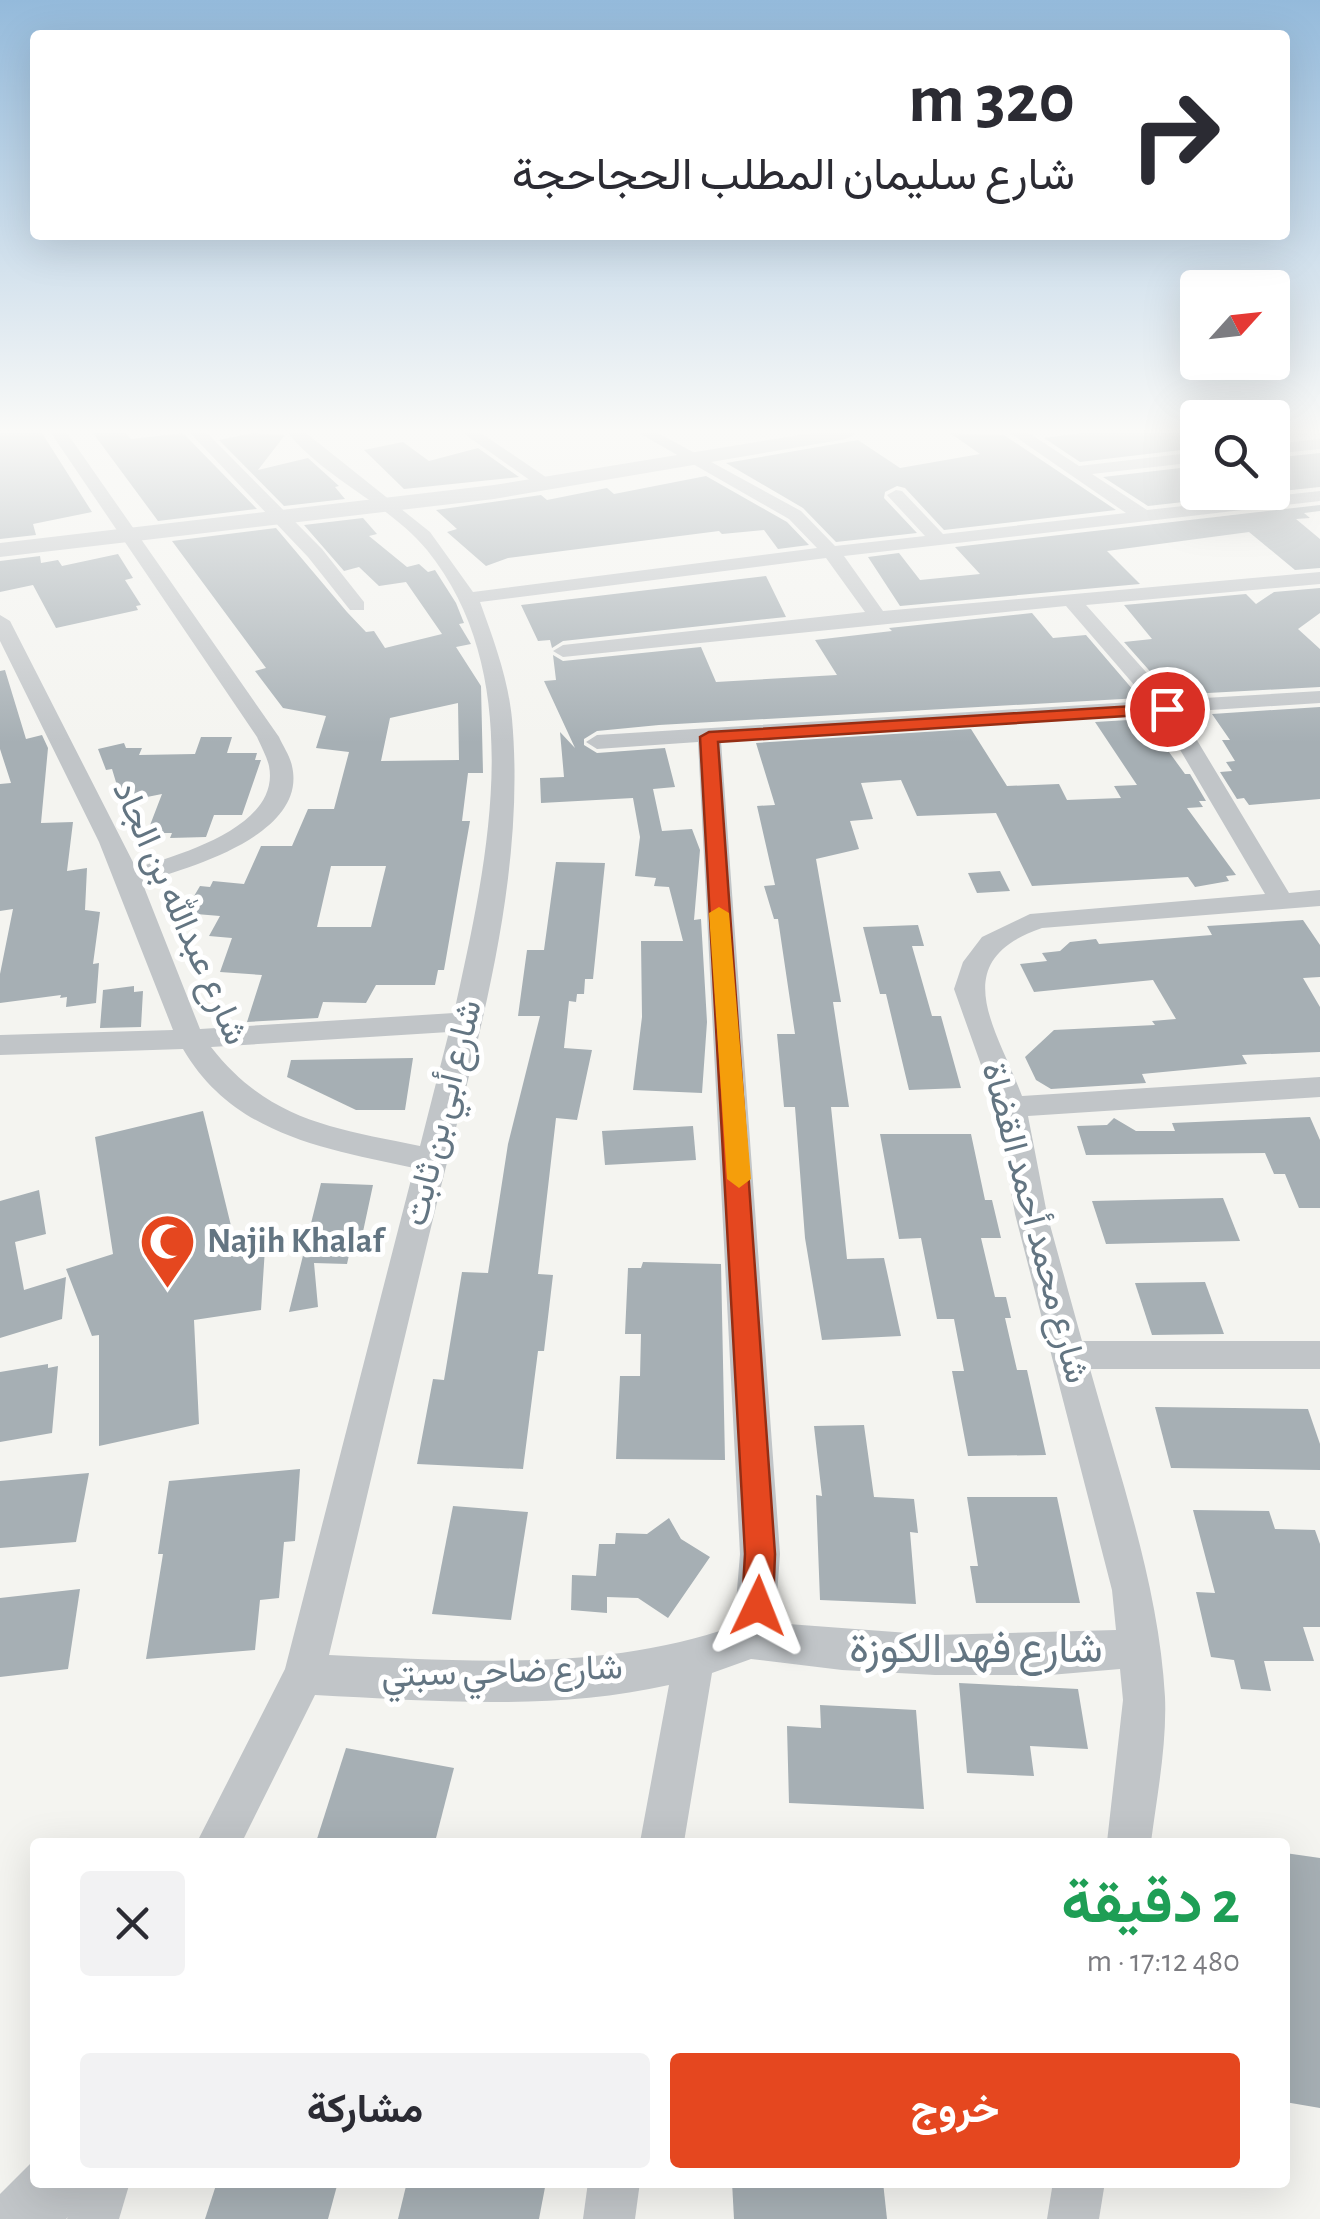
<!DOCTYPE html>
<html lang="ar">
<meta charset="utf-8">
<style>
body{margin:0;font-family:"Alegreya Sans",Vazirmatn,sans-serif;background:#f2f2f3;color:#2b2b33;direction:rtl;height:100vh;display:flex;flex-direction:column;font-size:38px;white-space:nowrap}
*{box-sizing:border-box;margin:0}
p{font-size:32px;color:#7c7c81}
.icon{flex:none;width:55px;height:55px;fill:none;stroke:currentColor;stroke-width:2;stroke-linecap:round;stroke-linejoin:round}
.map{position:relative;flex:1;overflow:hidden;direction:ltr}
.panel{position:absolute;left:30px;top:1838px;width:1260px;height:350px;display:flex;flex-direction:column;background:#fff;border-radius:10px;box-shadow:0 10px 40px #0002;direction:rtl}
.panel>*{flex:none}
.banner{position:absolute;left:30px;top:30px;width:1260px;height:210px;border-radius:10px;box-shadow:0 10px 40px #0002;direction:rtl;background:#fff;color:#2b2b33;overflow:hidden}
.needle{width:65px;rotate:63deg}
.buttons{position:absolute;left:1180px;top:270px;display:grid;gap:20px}
.buttons a{display:grid;place-items:center;width:110px;height:110px;border-radius:10px;background:#fff;box-shadow:0 10px 40px #0002;font-size:50px}
.pin{position:absolute;display:grid;place-items:center;width:85px;height:85px;color:#fff;margin:-42px;border:5px solid #fff;border-radius:50%;box-shadow:0 2px 10px #0007}
.me{position:absolute;width:110px;margin:-55px;rotate:2deg;stroke-linejoin:round;filter:drop-shadow(0 0 8px #0008)}
.turn{display:flex;align-items:center;gap:35px;height:210px;padding:0 50px;font-size:45px}
.turn .icon{width:130px;height:130px;stroke-width:2.5}
.turn b{display:block;font-size:70px;line-height:85px}
.round{display:grid;place-items:center;flex:none;width:105px;height:105px;border-radius:10px;background:#f2f2f3}
.overview{display:flex;align-items:center;justify-content:space-between;height:170px;padding:0 50px}
h1{font-size:60px;font-weight:700;line-height:75px;color:#1e9e55}
.cta{display:flex;gap:20px;margin-top:auto;padding:20px 50px}
.cta a{flex:1;height:115px;border-radius:10px;background:#e5471f;color:#fff;font-size:40px;font-weight:700;line-height:115px;text-align:center}
.cta a+a{background:#f2f2f3;color:#2b2b33}
.map>svg:first-child{display:block}
.building{fill:#a6afb4;fill-rule:evenodd}
.lines{fill:none;stroke-linecap:round;stroke-linejoin:round}
.minor{fill:#c1c5c8;fill-rule:evenodd}
.tertiary{fill:#c1c5c8;fill-rule:evenodd}
.route{fill:#e5471f;stroke:#952e14;stroke-width:2.5}
.slow{fill:#f59e0b}
.labels{text-anchor:middle;dominant-baseline:central;stroke-width:10;stroke-linejoin:round;paint-order:stroke}
.street-label{font-size:35px;fill:#637582;stroke:#fff}
.poi-label{font-size:35px;font-weight:bold;fill:#637582;stroke:#fff;text-anchor:start}
.near-street-label{font-size:42px;fill:#637582;stroke:#fff}
</style>
<div class="map">
<svg width="1320" height="2219" viewBox="0 0 1320 2219">
<rect width="100%" height="100%" fill="#f4f4f0"/>
<g class="building">
<polygon points="0,433 42,433 92,512 33,524 36,535 0,539"/>
<polygon points="93,433 126,433 131,439 183,433 257,509 158,521"/>
<polygon points="252,433 285,435 258,470 308,458 339,486 335,487 345,499 284,506 219,440"/>
<polygon points="950,433 1004,435 1116,510 944,530 905,488 897,486 885,492 884,498 917,533 836,542 803,508 726,463 858,440 900,468 980,454"/>
<polygon points="1080,433 1198,433 1198,448 1080,462 1044,438"/>
<polygon points="403,442 429,461 478,448 519,477 404,489 364,450"/>
<polygon points="1320,453 1320,487 1272,492 1272,458"/>
<polygon points="1198,466 1198,492 1272,492 1148,506 1103,477"/>
<polygon points="706,476 787,522 809,545 778,549 764,530 722,534 719,531 508,558 486,566 447,532 457,529 436,510 541,495 547,500 607,488 614,494"/>
<polygon points="1320,505 1320,511 1304,513 1310,518 1296,519 1320,539 1320,568 1295,570 1249,532 1107,551 1140,584 900,606 868,557 899,553 920,580 980,574 955,547"/>
<path d="M363,518l14,16 -8,2 38,31 12,-3 9,8 7,-2 21,33 8,20 -5,1 12,20 -15,3 25,39 2,87h-15l-6,48h8l-26,149h-6l-3,15h-59l-10,18 -43,-1 -5,16 -71,4 15,-47 -42,-3 12,-34 -23,-2 11,-20 -36,-3 16,-27 10,1 3,-6 31,3 17,-38h31l16,-37h26l15,-57 -33,-4 10,-32 -43,-8 -28,-37 11,-3 -94,-127 104,-13 71,84 19,20 8,-1 11,17 57,-14 -36,-52 -27,4 -20,-19 -15,4 -40,-46zM458,703l1,57 -78,1 9,-43zM331,866h55l-15,61h-54z"/>
<polygon points="118,554 133,578 125,580 141,605 136,606 138,610 56,628 33,585 0,592 0,561 40,556 41,563 58,560 62,566"/>
<polygon points="766,576 786,617 563,641 552,648 550,640 538,641 521,605"/>
<polygon points="1320,588 1320,613 1298,629 1320,649 1320,687 1171,695 1124,642 1152,639 1124,605 1246,594 1256,604 1274,592"/>
<polygon points="1032,613 1053,638 1086,635 1140,698 659,725 597,731 584,739 584,745 597,753 665,748 675,787 653,789 662,831 692,829 700,850 694,920 701,919 707,1022 702,1093 633,1090 642,1017 641,941 683,941 669,887 654,886 656,878 635,876 640,837 633,798 541,803 540,778 564,777 560,732 575,748 544,681 556,680 553,655 563,661 701,647 716,682 837,675 815,640 892,631 889,628"/>
<polygon points="5,670 26,739 42,735 48,748 41,823 73,822 67,871 87,868 85,910 100,912 93,964 99,963 96,1003 66,1007 67,997 60,998 61,995 0,1003 0,974 13,909 0,911 0,784 11,783 0,749 0,671"/>
<polygon points="1320,707 1320,799 1249,805 1244,798 1237,799 1220,772 1232,771 1226,762 1235,761 1222,740 1230,740 1212,714"/>
<polygon points="1145,719 1185,774 1190,774 1206,801 1199,801 1203,807 1187,808 1236,875 1226,876 1229,881 1195,887 1188,877 1032,886 996,813 917,816 901,780 861,783 873,819 850,821 859,849 816,859 841,1002 833,1002 849,1107 831,1107 847,1259 884,1258 901,1336 822,1340 805,1238 795,1107 784,1107 777,1034 795,1034 778,919 774,919 764,886 775,885 757,806 775,805 756,743 971,729 1007,786 1059,784 1067,800 1121,798 1114,786 1137,785 1095,722"/>
<polygon points="201,737 232,737 227,753 257,753 255,760 261,760 242,815 214,815 206,837 170,838 172,833 147,833 162,794 122,802 112,769 106,770 98,749 124,743 126,748 142,748 139,755 195,754"/>
<polygon points="556,862 605,863 593,979 585,979 584,994 577,994 576,1002 569,1001 564,1048 592,1050 577,1120 556,1118 538,1274 553,1275 544,1351 538,1351 523,1469 417,1464 433,1379 444,1380 462,1272 488,1273 508,1144 540,1016 518,1016 527,950 544,950"/>
<polygon points="1000,871 1010,891 977,893 968,873"/>
<polygon points="1303,920 1320,945 1320,977 1303,978 1320,1007 1320,1052 1242,1055 1247,1064 1142,1074 1146,1083 1051,1089 1036,1080 1025,1057 1054,1030 1155,1025 1152,1021 1176,1019 1153,980 1034,992 1020,964 1047,961 1042,953 1060,951 1070,942 1096,939 1099,944 1212,935 1207,926"/>
<polygon points="918,925 924,946 912,946 932,1016 941,1016 961,1088 909,1090 886,994 880,994 863,927"/>
<polygon points="134,986 134,992 143,991 141,1027 100,1028 103,990"/>
<polygon points="413,1058 405,1110 356,1110 287,1077 291,1060"/>
<polygon points="203,1111 234,1238 266,1233 261,1310 194,1320 199,1424 99,1446 99,1335 92,1336 66,1269 113,1254 95,1137"/>
<polygon points="1310,1117 1320,1140 1320,1208 1299,1208 1285,1174 1274,1174 1265,1153 1086,1155 1077,1126 1107,1125 1114,1118 1136,1131 1175,1131 1172,1123"/>
<polygon points="693,1126 696,1160 605,1165 602,1131"/>
<polygon points="880,1134 971,1134 985,1200 992,1200 1001,1238 981,1238 995,1297 1006,1297 1011,1318 1005,1318 1017,1370 1027,1370 1046,1455 968,1456 952,1371 964,1371 954,1319 937,1319 921,1238 899,1239"/>
<polygon points="321,1183 373,1185 358,1255 349,1255 347,1264 314,1263 318,1307 289,1312"/>
<polygon points="39,1190 46,1234 15,1242 24,1290 66,1277 62,1319 0,1338 0,1201"/>
<polygon points="1223,1198 1240,1241 1106,1244 1092,1201"/>
<polygon points="643,1262 721,1264 725,1460 616,1459 620,1376 640,1376 641,1334 625,1334 628,1268 641,1268"/>
<polygon points="1205,1282 1224,1334 1152,1335 1135,1283"/>
<polygon points="48,1364 48,1368 58,1366 52,1433 0,1442 0,1372"/>
<polygon points="1155,1407 1308,1409 1320,1444 1320,1470 1171,1468"/>
<polygon points="864,1425 874,1497 914,1499 918,1533 910,1532 916,1604 820,1600 816,1495 822,1496 814,1426"/>
<polygon points="300,1469 295,1541 284,1542 279,1598 260,1600 255,1650 146,1659 163,1554 158,1554 169,1481"/>
<polygon points="89,1473 76,1542 0,1548 0,1481"/>
<polygon points="967,1497 1057,1497 1080,1603 976,1603 970,1566 978,1566"/>
<polygon points="453,1506 528,1512 511,1620 432,1614"/>
<polygon points="1193,1510 1269,1511 1275,1529 1315,1530 1320,1544 1320,1627 1303,1627 1314,1661 1264,1661 1271,1691 1241,1689 1234,1660 1211,1657 1196,1592 1215,1593"/>
<polygon points="669,1518 681,1539 710,1557 668,1618 638,1598 607,1597 607,1613 571,1610 572,1575 596,1576 599,1544 615,1544 616,1533 647,1534"/>
<polygon points="80,1589 68,1669 0,1677 0,1598"/>
<polygon points="959,1683 1078,1689 1088,1749 1030,1746 1034,1776 967,1773"/>
<polygon points="820,1705 916,1710 924,1809 789,1803 787,1726 821,1728"/>
<polygon points="346,1748 454,1768 435,1842 316,1842"/>
<polygon points="1285,1853 1320,1858 1320,2108 1285,2102"/>
<polygon points="217,2182 338,2182 328,2219 205,2219"/>
<polygon points="407,2182 546,2182 539,2219 398,2219"/>
<polygon points="732,2182 883,2182 887,2219 734,2219"/>
</g>
<g class="lines">
<g class="minor">
<path d="M51,433h16l212,304c4,9 11,19 13,29 16,69 -103,102 -150,116l58,147 254,-16c32,-146 77,-334 -27,-463 -38,-46 -102,-71 -139,-117h18l124,99 43,60 344,-44 -28,-29 -150,-86h19l143,78 34,35 90,-10 -38,-41 9,-5 6,1 41,43 183,-21 -116,-80h19l50,33 119,-14v10l-106,12 55,36 173,-19v10l-476,55 39,55 437,-39v12l-234,21 85,95 149,-9v12l-140,9 109,181 31,-3v16l-278,22c-97,33 -46,99 -20,168l298,-19v20l-292,19 19,98 35,127h238v28h-230c30,108 69,217 75,328 2,47 -8,99 -14,145h-44l16,-142 -3,-31 -70,6h-115l-93,-5 -91,-11 -39,14 -28,169h-44l29,-157c-115,26 -237,16 -354,10l-73,147h-45l88,-173 129,-501c-89,-19 -181,-33 -231,-119l-183,6v-20l173,-5 -74,-188 -99,-201v-26l10,6 126,247c42,-13 145,-41 133,-102 -2,-9 -8,-20 -12,-29zM826,558l39,54 -302,33 -10,6 10,6 503,-51 82,95 -551,34 -11,7 11,7 101,-7 42,812 -6,72c-129,46 -270,35 -405,29 35,-145 69,-291 104,-436 39,-161 94,-332 79,-500 -4,-41 -18,-78 -32,-117zM1159,714l106,180 -235,20 -48,23 -19,25 -9,27 42,118 19,107 97,376 4,40 -181,5 -160,-12 5,-69 -59,-813zM449,1032l-29,114c-87,-18 -151,-25 -209,-99z"/>
<polygon points="190,433 207,433 322,549 364,602 364,610 350,610 308,557"/>
<polygon points="463,433 481,433 556,484 541,488"/>
<polygon points="1320,439 1320,449 1272,454 1272,444"/>
<polygon points="78,2182 130,2182 119,2219 67,2219"/>
<polygon points="588,2182 640,2182 635,2219 583,2219"/>
<polygon points="1053,2182 1105,2182 1099,2219 1047,2219"/>
</g>
<g class="tertiary">
<polygon points="811,433 856,433 846,439 494,499 0,557 0,543 494,485"/>
<polygon points="35,2159 35,2182 89,2182 80,2205 66,2219 0,2219 0,2194"/>
</g>
</g>
<linearGradient id="sky" x2="0" y2="1"><stop stop-color="#94badb"/><stop offset="0.58" stop-color="#fafaf8"/><stop offset="1" stop-color="#fafaf8" stop-opacity="0"/></linearGradient>
<rect width="1320" height="743" fill="url(#sky)"/>
<polygon class="route" points="1167,704 1176,709 1173,713 718,742 775,1554 773,1606 768,1617 758,1621 747,1617 742,1606 745,1554 700,737 709,732"/>
<polygon class="slow" points="719,907 729,913 751,1179 739,1188 727,1179 709,913"/>
<defs>
<symbol id="mosque-pin" viewBox="-11 -11 22 30"><path d="M0 17L-7.5 6A9.5 9.5 0 1 1 7.5 6Z" fill="#e5471f" stroke="#fff"/><path d="M3.5-4.9A6 6 0 1 0 3.5 4.9A5 5 0 1 1 3.5-4.9Z" fill="#fff"/></symbol>
</defs>
<g fill-rule="evenodd">
<use href="#mosque-pin" x="136" y="1210" width="63" height="86"/>
</g>
<g class="labels">
<g class="street-label">
<text transform="translate(180 913) rotate(66)">شارع عبدالله بن الجاد</text>
<text transform="translate(443 1113) rotate(-76)">شارع أبي بن ثابت</text>
<text transform="translate(1035 1223) rotate(75)">شارع محمد أحمد القضاة</text>
<text transform="translate(502 1672) rotate(-2)">شارع ضاحي سبتي</text>
</g>
<g class="poi-label">
<text x="207" y="1241">Najih Khalaf</text>
</g>
<g class="near-street-label">
<text x="976" y="1649">شارع فهد الكوزة</text>
</g>
</g>
</svg>
<div class="buttons">
<a><svg class="needle" viewBox="-14 -14 28 28"><path d="M0-13l5 13h-10z" fill="#e53935"/><path d="M0 13l5-13h-10z" fill="#7c7c81"/></svg></a>
<a><svg class="icon" aria-label="search" viewBox="0 0 24 24"><circle cx="10" cy="10" r="6"/><path d="M15 15l6 6"/></svg></a>
</div>
<div class="pin" style="left:1167px;top:709px;background:#d93025"><svg class="icon" aria-label="arrive" viewBox="0 0 24 24"><path d="M6 21V4h12l-3 4 3 4H6"/></svg></div>
<svg class="me" style="left:758px;top:1606px" viewBox="-20 -20 40 40"><path d="M0-17L14 15 0 8-14 15z" fill="#e5471f" stroke="#fff" stroke-width="4"/></svg>
<div class="banner">
<div class="turn"><svg class="icon" aria-label="right" viewBox="0 0 24 24"><path d="M7 20v-9h11M14 6l5 5-5 5"/></svg><div><b>320 m</b>شارع سليمان المطلب الحجاحجة</div></div>
</div>
<section class="panel">
<div class="overview"><div><h1>2 دقيقة</h1><p>480 m · 17:12</p></div><a class="round"><svg class="icon" aria-label="close" viewBox="0 0 24 24"><path d="M6 6l12 12M18 6L6 18"/></svg></a></div>
<div class="cta"><a>خروج</a><a>مشاركة</a></div>
</section>
</div>
